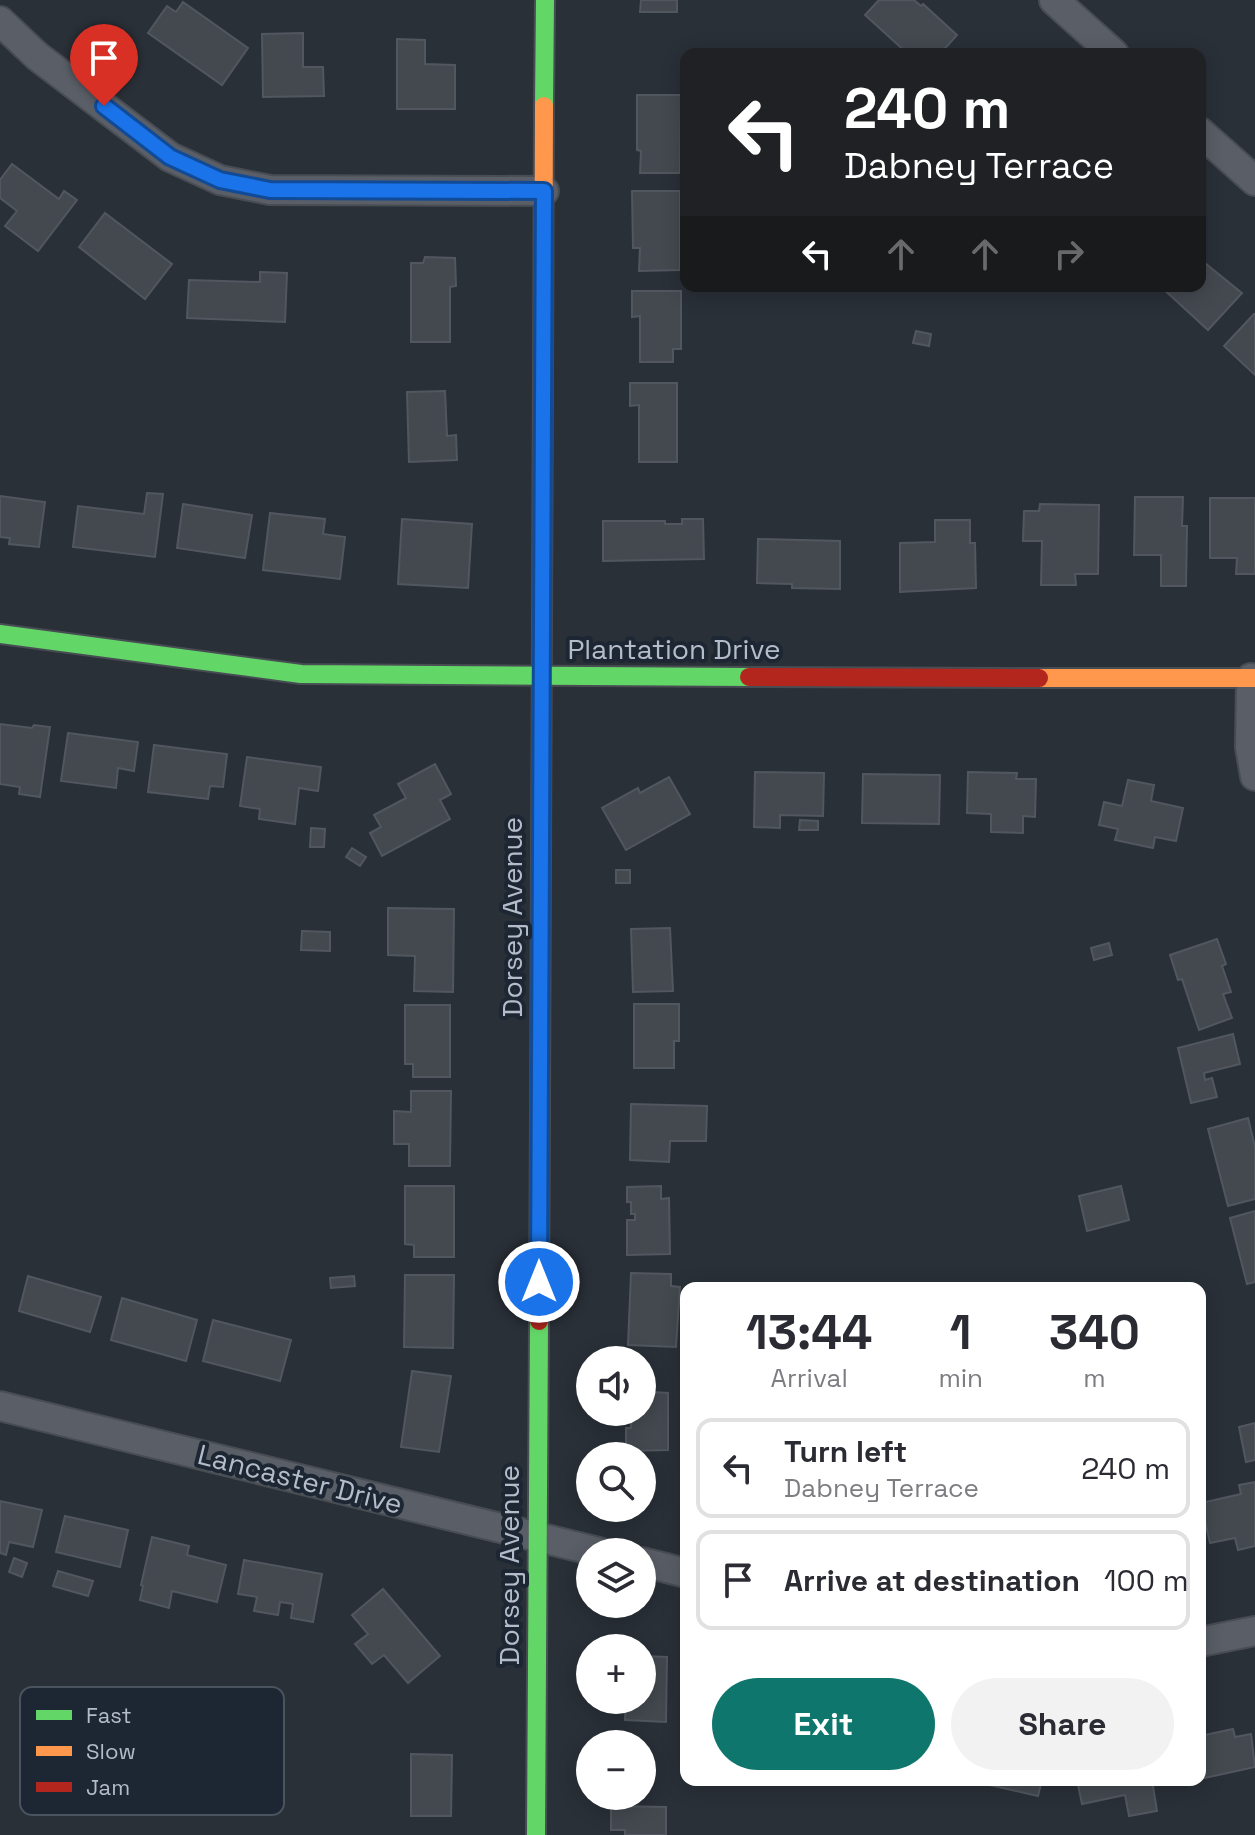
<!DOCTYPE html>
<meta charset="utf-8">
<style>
body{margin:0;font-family:"Space Grotesk",sans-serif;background:#f2f2f3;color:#2b2b33;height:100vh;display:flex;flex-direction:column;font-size:30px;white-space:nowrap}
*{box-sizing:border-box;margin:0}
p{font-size:26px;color:#7c7c81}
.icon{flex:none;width:44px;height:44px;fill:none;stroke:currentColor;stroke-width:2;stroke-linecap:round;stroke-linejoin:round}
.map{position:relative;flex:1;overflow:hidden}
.sheet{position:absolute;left:680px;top:1282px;width:526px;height:504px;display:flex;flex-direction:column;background:#fff;border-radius:16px;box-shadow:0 4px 20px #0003}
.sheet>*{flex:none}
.banner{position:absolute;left:680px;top:48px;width:526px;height:244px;border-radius:16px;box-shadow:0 4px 20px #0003;background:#202124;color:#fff;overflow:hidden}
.controls{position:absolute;left:576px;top:1346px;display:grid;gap:16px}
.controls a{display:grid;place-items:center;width:80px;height:80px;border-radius:50%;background:#fff;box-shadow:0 4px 20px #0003;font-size:40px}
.pin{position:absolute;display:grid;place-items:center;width:68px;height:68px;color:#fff;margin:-82px -34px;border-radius:50% 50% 50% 0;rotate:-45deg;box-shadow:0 0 8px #0007}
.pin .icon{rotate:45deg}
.me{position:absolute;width:88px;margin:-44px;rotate:0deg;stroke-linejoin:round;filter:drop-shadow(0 0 6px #0008)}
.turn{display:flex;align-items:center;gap:28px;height:168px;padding:0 32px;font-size:36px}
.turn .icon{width:104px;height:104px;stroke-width:2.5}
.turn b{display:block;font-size:56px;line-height:68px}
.lanes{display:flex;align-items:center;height:76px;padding:0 32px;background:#0003;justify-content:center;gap:40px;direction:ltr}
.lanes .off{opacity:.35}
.eta{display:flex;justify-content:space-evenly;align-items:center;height:136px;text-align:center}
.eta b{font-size:48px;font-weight:800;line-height:56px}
.action{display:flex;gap:16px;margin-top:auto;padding:16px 32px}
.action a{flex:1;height:92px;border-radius:48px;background:#0f766e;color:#fff;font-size:32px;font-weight:800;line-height:92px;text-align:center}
.action a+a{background:#f2f2f3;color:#2b2b33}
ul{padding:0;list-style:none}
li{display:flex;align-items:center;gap:24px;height:100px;margin:0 16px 12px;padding:0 16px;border:4px solid #e1e1e2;border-radius:16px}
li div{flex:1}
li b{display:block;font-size:30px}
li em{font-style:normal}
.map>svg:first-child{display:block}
.building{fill:#444950;stroke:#52575f;stroke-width:2}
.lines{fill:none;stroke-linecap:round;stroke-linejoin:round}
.street-casing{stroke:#484c53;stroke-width:32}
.fast-casing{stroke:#484c53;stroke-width:22}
.slow-casing{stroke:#484c53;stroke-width:22}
.jam-casing{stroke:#484c53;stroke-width:22}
.street{stroke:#5a5e66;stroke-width:28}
.fast{stroke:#63d668;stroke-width:18}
.slow{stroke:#ff974d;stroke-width:18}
.jam{stroke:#b3261e;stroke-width:18}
.route-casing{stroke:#114b97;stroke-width:20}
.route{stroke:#1a73e8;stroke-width:14}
.labels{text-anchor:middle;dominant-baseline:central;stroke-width:8;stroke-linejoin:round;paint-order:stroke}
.street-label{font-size:28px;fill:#b4bcc9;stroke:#1d2633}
.key{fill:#1d2633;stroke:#4a5360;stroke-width:2}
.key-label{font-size:22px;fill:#b4bcc9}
</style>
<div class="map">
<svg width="1255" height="1835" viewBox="0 0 1255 1835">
<rect width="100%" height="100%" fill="#2a3038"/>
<g class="building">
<polygon points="641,0 677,0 677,12 640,12"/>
<polygon points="879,0 914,0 921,6 923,4 957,35 940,54 908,54 865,15"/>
<polygon points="183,2 248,48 222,85 148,33 167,6 176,12"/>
<polygon points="303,33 303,67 323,67 324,96 263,97 262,34"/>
<polygon points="397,39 425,40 425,64 455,65 455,109 397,109"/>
<polygon points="637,95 681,95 680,173 640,173 641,151 637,150"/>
<polygon points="12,164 59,199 64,191 77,200 38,251 5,226 17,211 0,198 0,180"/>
<polygon points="632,191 680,191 680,270 639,271 640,248 633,248"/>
<polygon points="105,213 172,264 145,299 79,247"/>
<polygon points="425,257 455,258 456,286 450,287 450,342 411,342 411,263 423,263"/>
<polygon points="1200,259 1242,293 1208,330 1160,286 1200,286"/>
<polygon points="260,272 287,273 285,322 187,318 189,280 260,282"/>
<polygon points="632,291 681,291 681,349 673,349 673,362 640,362 640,316 632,317"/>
<polygon points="1254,314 1255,315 1255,375 1224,346"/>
<polygon points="916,331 931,334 929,346 913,343"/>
<polygon points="630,383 677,383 677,462 639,462 639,405 630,406"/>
<polygon points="445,391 447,436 456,435 457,460 409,462 407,392"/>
<polygon points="147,493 163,494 155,557 73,547 78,506 144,514"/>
<polygon points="0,496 45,502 39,547 9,544 10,538 0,537"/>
<polygon points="1135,497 1183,497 1182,526 1187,526 1186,586 1161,586 1161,555 1134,555"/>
<polygon points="1210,498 1255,498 1255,574 1236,574 1237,558 1210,558"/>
<polygon points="183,504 252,515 245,558 177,548"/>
<polygon points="1040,504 1099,505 1098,574 1075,574 1076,585 1041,585 1042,541 1023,541 1024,511 1039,511"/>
<polygon points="270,513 325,519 323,534 345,537 340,579 263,570"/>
<polygon points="402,519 472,524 468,588 398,584"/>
<polygon points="682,519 703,519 704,559 603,561 603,521 665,521 665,524 682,524"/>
<polygon points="935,520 970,520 970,543 975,543 976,588 900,592 900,543 935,542"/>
<polygon points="758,539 840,541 840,589 792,588 792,584 757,583"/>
<polygon points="0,724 32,728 34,725 50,727 40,797 19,794 20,787 0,784"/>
<polygon points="68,733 138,742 134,771 118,768 116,788 61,781"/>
<polygon points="154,745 227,754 223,787 210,786 208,799 148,792"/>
<polygon points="247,757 321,767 318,791 299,788 295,824 259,819 260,809 240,806"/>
<polygon points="435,764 451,794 440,800 450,819 382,856 370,833 381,827 374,815 406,798 398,784"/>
<polygon points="755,772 824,773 823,816 780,815 780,828 754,827"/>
<polygon points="968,772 1017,773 1016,779 1036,779 1035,817 1023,816 1023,833 991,832 991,814 967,813"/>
<polygon points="863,774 940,775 939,824 862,823"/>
<polygon points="669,777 690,814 626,850 602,808 638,788 640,793"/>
<polygon points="1128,780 1154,785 1151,801 1183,808 1176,841 1155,837 1153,848 1115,840 1118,829 1099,825 1104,802 1122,806"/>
<polygon points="800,820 818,821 818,830 799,830"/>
<polygon points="311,828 325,829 324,847 310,847"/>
<polygon points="352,848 366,857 360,866 346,857"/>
<rect x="616" y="870" width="14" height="13"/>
<polygon points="388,908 454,909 453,992 414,991 415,956 388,955"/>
<polygon points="670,928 673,991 633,992 631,929"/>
<polygon points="302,931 330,932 330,951 301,950"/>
<polygon points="1217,939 1226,964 1222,966 1231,992 1223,994 1232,1018 1199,1030 1182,979 1178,980 1170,955"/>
<polygon points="1109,943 1112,955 1094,960 1091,948"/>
<polygon points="634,1004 679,1004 679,1041 674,1041 674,1068 634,1068"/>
<polygon points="405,1005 450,1005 450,1077 413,1077 413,1064 405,1064"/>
<polygon points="1233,1034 1240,1064 1204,1073 1205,1080 1212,1078 1217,1097 1191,1103 1178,1048"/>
<polygon points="411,1091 451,1091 450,1166 409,1166 409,1144 394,1144 394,1111 411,1112"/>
<polygon points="631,1104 707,1106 706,1141 670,1141 669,1162 630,1160"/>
<polygon points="1248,1118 1255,1147 1255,1199 1228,1206 1208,1129"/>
<polygon points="405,1186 454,1186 454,1257 414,1257 414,1245 405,1244"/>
<polygon points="661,1186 661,1199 669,1198 670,1254 627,1255 627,1220 635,1220 635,1214 631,1214 631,1202 627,1202 627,1187"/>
<polygon points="1121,1186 1129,1220 1087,1231 1079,1196"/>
<polygon points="1255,1211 1255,1282 1247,1284 1230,1218"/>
<polygon points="631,1273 671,1274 671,1286 680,1287 676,1347 628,1345"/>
<polygon points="405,1275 454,1275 453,1348 404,1347"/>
<polygon points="28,1276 101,1297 90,1332 19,1311"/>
<polygon points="354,1276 355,1286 331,1288 330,1278"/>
<polygon points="122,1298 197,1320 186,1361 111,1340"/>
<polygon points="213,1320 291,1340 280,1381 203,1361"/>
<polygon points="412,1371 451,1376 439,1452 401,1447"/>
<polygon points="642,1377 653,1377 653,1392 668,1393 668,1450 626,1451 626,1428 631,1428 631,1412 642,1412"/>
<polygon points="1255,1423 1255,1460 1246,1462 1239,1427"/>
<polygon points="1255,1482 1255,1546 1238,1550 1235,1538 1210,1543 1201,1503 1241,1494 1239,1485"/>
<polygon points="0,1501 42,1510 33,1547 9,1542 6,1555 0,1553"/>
<polygon points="65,1516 128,1530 120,1567 56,1552"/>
<polygon points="152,1537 189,1546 187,1555 226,1565 217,1602 172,1591 169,1608 140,1600 143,1586 141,1585"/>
<polygon points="14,1558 27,1563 22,1577 9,1572"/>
<polygon points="244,1560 322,1574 313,1622 291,1618 293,1604 280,1602 278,1615 254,1611 257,1597 238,1594"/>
<polygon points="58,1571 93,1581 88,1596 53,1586"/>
<polygon points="383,1589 440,1656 408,1683 384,1655 372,1664 355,1644 368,1634 352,1615"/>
<polygon points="642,1656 667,1657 666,1722 625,1720 626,1700 642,1700"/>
<polygon points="1233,1729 1235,1737 1251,1734 1255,1767 1200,1779 1200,1736"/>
<polygon points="411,1754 452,1755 451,1816 411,1816"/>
<polygon points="968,1780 1042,1780 1038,1796"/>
<polygon points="1077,1780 1152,1780 1157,1811 1129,1816 1125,1795 1082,1804"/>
<polygon points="611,1806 666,1807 666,1835 625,1835 625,1830 611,1830"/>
</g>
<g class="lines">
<defs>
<g id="street">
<polyline points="1054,0 1114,54"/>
<polyline points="0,21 37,56 170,157 220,180 270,190 544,191"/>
<polyline points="1200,132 1255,181"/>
<polyline points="1251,678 1250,747 1255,776"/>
<polyline points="0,1406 599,1552"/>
<polyline points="642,1562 686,1573"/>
<polyline points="1200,1642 1255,1631"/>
</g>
<g id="fast">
<polyline points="544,106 545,0"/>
<polyline points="0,634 301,674 749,677"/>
<polyline points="540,1105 543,375"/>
<polyline points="536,1835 539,1321"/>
</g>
<g id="slow">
<polyline points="543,375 544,106"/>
<polyline points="1039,678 1255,678"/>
</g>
<g id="jam">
<polyline points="749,677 1039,678"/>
<polyline points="539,1321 540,1105"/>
</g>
</defs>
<use href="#street" class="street-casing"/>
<use href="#fast" class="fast-casing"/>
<use href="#slow" class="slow-casing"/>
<use href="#jam" class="jam-casing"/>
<use href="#street" class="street"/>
<use href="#fast" class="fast"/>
<use href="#slow" class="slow"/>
<use href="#jam" class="jam"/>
</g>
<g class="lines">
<defs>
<polyline id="route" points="104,106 170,157 220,180 270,190 544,191 539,1282"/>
</defs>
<use href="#route" class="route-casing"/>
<use href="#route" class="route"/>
</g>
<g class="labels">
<g class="street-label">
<text x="674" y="649">Plantation Drive</text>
<text transform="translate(512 917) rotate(-90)">Dorsey Avenue</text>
<text transform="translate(300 1479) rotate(14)">Lancaster Drive</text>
<text transform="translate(509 1565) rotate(-90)">Dorsey Avenue</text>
</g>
</g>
<rect x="20" y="1687" width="264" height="128" rx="12" class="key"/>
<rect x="36" y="1710" width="36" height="10" fill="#63d668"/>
<rect x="36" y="1746" width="36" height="10" fill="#ff974d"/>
<rect x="36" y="1782" width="36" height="10" fill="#b3261e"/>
<g class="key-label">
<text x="86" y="1723">Fast</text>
<text x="86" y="1759">Slow</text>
<text x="86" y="1795">Jam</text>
</g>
</svg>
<div class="controls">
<a><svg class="icon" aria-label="sound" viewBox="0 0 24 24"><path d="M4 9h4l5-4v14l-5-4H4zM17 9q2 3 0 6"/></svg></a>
<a><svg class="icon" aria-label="search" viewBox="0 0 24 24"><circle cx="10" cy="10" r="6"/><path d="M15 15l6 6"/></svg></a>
<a><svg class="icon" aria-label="layers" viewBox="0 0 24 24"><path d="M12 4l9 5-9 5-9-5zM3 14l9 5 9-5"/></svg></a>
<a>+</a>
<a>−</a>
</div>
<div class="pin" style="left:104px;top:106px;background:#d93025"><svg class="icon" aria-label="arrive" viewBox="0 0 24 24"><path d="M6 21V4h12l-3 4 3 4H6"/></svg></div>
<svg class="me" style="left:539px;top:1282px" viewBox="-20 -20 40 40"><circle r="17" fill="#1a73e8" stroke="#fff" stroke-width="3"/><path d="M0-11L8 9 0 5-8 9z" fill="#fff"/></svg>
<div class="banner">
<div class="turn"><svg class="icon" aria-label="left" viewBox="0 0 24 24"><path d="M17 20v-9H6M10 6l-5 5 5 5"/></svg><div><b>240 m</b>Dabney Terrace</div></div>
<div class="lanes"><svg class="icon" aria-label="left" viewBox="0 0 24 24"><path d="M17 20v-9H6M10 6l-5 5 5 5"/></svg><svg class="icon off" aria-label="ahead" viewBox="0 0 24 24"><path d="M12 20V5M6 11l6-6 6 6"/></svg><svg class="icon off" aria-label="ahead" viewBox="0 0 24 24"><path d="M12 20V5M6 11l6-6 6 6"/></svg><svg class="icon off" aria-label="right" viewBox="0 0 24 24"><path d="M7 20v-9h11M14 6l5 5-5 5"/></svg></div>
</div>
<section class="sheet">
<div class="eta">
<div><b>13:44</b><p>Arrival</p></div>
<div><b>1</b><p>min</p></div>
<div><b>340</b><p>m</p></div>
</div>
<ul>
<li><svg class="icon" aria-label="left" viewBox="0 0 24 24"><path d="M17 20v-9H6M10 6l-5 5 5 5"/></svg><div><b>Turn left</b><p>Dabney Terrace</p></div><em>240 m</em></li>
<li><svg class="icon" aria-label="arrive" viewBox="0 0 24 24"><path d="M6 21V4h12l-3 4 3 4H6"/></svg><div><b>Arrive at destination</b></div><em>100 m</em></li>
</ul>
<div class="action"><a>Exit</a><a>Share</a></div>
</section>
</div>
